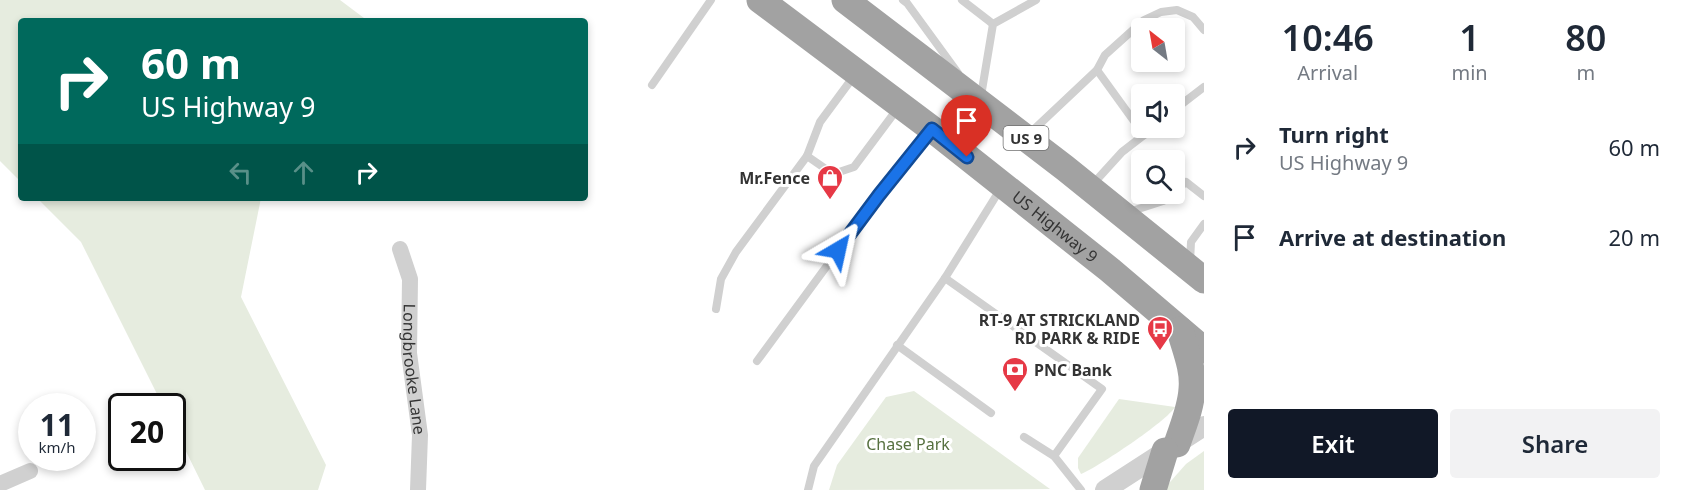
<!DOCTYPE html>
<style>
body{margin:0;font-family:"Noto Sans",sans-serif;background:#f2f2f3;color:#1f2937;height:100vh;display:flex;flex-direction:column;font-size:22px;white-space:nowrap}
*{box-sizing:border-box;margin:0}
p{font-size:20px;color:#747a83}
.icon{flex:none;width:33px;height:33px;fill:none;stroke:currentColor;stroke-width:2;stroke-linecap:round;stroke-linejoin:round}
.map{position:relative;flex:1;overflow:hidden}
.sheet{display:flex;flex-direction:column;background:#fff;width:480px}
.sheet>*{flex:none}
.top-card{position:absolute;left:18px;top:18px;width:570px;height:183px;border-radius:6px;box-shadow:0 3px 9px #0003;background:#00695c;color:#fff;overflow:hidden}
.needle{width:39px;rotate:329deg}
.fabs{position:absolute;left:1131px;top:18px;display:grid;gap:12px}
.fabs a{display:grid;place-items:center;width:54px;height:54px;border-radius:6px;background:#fff;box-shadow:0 3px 9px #0003;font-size:30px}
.speed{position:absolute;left:18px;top:393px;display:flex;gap:12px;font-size:30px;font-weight:700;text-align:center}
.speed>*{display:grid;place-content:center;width:78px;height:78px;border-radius:50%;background:#fff;box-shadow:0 3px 9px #0003;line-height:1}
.speed small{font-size:15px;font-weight:400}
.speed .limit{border:3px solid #111;border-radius:9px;background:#fff;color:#111}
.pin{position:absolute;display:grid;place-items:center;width:51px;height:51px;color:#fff;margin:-62px -26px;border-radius:50% 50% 50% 0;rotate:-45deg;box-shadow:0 0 6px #0007}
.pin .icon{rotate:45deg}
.me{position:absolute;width:66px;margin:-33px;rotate:36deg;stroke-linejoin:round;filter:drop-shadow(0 0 4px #0008)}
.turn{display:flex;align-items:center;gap:21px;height:126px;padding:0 24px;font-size:27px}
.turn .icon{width:78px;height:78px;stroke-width:2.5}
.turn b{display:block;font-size:42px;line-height:51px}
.lanes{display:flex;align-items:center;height:57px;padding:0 24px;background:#0003;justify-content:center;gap:30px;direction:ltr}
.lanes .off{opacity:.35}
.eta{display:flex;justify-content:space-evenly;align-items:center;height:102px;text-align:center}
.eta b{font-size:36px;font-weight:600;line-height:42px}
.cta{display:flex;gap:12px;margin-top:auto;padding:12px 24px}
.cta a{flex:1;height:69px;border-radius:6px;background:#111827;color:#fff;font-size:24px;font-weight:600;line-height:69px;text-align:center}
.cta a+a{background:#f2f2f3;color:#1f2937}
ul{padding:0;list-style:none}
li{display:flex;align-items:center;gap:18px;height:90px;padding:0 24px}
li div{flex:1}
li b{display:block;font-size:22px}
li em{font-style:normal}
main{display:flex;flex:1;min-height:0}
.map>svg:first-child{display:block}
.green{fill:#e6ecdf}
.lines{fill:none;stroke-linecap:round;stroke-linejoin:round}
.service{stroke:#d0d0d0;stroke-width:8}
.minor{stroke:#d0d0d0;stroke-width:16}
.tertiary{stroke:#d0d0d0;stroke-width:20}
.trunk{stroke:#a2a2a2;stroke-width:27}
.route-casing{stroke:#114b97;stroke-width:15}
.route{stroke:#1a73e8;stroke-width:10}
.labels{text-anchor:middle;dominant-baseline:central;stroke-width:6;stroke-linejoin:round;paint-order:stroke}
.shield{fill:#fff;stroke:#707070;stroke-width:1.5}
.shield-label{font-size:15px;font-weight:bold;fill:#333}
.poi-label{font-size:16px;font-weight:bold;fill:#333;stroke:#fff;text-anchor:end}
.street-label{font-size:16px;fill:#333;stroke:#fff}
.park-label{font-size:16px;fill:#56703f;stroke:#fff}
</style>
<main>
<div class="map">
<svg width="1204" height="490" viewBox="0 0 1204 490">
<rect width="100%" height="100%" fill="#fff"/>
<g class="green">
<polygon points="0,0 340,0 364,18 357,21 21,21 21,182 0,161"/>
<polygon points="37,198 261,198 241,297 326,465 318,490 205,490 173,425 172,406 163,406 81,242"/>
<polygon points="914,391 1050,489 829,490 837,465 886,397"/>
<path d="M1119,399l56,8c-8,14 -77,60 -94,67l-3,-6v-10z"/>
<polygon points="1204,451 1204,490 1163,490 1186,464"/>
</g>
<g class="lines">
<g class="service">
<polyline points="903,0 907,3 958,73"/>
<polyline points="962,0 993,24"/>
<polyline points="1097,70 1144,135"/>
<polyline points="854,76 820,122 807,156 833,174 854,167 898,108"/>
<polyline points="652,85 711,0"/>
<polyline points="981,96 993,24 1036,0"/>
<polyline points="1174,110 1204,87"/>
<polyline points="1028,135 1097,70 1105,55 1144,20 1161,12 1177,10 1193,17 1204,30"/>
<polyline points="1092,185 1122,152 1153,128"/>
<polyline points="1174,192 1186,182 1204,196"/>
<polyline points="1129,212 1163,201 1172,194"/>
<polyline points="1190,262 1191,242 1204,224"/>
<polyline points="945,278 1102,389 1054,456"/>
<polyline points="716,309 721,279 736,252 807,156"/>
<polyline points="897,345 991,413"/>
<polyline points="757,361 879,195 931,131"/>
<polyline points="1024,437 1054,456 1081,490"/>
<polyline points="808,490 814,466 945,278 1001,188"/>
</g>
<g class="minor">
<path id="s1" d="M400,249l10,30 -1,74 11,82 -2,55"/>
<polyline points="0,484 30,471"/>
</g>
<polyline class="tertiary" points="1105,490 1204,426"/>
<g class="trunk">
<path id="s2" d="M760,0l172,129 178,141 94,80"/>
<polyline points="845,0 1065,168 1204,280"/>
<path d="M1177,444c6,-18 14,-36 15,-55 2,-20 -7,-40 -12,-59"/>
<polyline points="1153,490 1165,451"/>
</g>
</g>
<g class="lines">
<defs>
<polyline id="route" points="838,250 879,195 932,129 967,157"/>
</defs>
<use href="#route" class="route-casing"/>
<use href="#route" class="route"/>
</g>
<defs>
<symbol id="shop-pin" viewBox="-11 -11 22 30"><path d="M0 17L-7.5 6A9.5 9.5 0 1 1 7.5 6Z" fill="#e63946" stroke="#fff"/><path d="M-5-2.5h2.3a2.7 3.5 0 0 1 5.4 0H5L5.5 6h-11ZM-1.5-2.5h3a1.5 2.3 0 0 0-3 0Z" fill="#fff"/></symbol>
<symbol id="bus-pin" viewBox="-11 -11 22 30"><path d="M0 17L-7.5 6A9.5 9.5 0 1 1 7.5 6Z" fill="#e63946" stroke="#fff"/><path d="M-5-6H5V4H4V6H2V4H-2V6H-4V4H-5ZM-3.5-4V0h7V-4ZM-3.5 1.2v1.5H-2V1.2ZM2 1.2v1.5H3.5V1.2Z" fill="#fff"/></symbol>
<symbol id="bank-pin" viewBox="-11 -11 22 30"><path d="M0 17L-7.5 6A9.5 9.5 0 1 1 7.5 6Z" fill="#e63946" stroke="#fff"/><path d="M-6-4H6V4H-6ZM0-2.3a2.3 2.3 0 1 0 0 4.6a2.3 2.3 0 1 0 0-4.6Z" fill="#fff"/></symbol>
</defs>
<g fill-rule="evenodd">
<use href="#shop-pin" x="815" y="163" width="30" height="40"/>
<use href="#bus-pin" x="1145" y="314" width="30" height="40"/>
<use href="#bank-pin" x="1000" y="355" width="30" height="40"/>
</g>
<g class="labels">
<rect class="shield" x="1003.5" y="126" width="45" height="24" rx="4.5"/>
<g class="shield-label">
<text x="1026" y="138">US 9</text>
</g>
<g class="poi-label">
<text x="810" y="178">Mr.Fence</text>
<text x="1140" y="320">RT-9 AT STRICKLAND<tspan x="1140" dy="18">RD PARK &amp; RIDE</tspan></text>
<text x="1034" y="370" text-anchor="start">PNC Bank</text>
</g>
<g class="street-label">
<text stroke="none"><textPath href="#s2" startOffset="372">US Highway 9</textPath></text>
<text stroke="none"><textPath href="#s1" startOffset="122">Longbrooke Lane</textPath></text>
</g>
<g class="park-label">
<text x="908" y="444">Chase Park</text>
</g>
</g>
</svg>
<div class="fabs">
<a><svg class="needle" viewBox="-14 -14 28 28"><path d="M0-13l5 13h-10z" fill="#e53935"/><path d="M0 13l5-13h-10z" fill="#747a83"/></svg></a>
<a><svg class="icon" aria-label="sound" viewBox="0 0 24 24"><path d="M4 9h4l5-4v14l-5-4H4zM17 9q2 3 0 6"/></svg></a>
<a><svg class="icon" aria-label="search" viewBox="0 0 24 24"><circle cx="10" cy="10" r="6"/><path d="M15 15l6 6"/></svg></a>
</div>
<div class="speed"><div>11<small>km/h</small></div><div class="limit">20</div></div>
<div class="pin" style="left:967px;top:157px;background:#d93025"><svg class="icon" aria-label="arrive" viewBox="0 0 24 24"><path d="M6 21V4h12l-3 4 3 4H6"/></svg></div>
<svg class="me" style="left:838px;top:250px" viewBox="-20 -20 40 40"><path d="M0-17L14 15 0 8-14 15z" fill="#1a73e8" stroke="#fff" stroke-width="4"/></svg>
<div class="top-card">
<div class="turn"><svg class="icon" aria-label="right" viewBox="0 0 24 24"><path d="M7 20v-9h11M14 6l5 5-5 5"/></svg><div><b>60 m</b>US Highway 9</div></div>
<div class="lanes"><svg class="icon off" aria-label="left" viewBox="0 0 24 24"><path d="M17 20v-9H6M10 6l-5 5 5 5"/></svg><svg class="icon off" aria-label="ahead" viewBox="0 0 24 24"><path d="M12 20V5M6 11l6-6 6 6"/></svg><svg class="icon" aria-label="right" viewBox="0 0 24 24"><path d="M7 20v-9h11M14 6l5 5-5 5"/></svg></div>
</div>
</div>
<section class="sheet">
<div class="eta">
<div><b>10:46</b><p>Arrival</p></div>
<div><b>1</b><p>min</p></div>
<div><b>80</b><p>m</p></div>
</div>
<ul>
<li><svg class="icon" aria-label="right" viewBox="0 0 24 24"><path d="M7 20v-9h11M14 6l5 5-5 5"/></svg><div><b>Turn right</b><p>US Highway 9</p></div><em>60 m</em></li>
<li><svg class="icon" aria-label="arrive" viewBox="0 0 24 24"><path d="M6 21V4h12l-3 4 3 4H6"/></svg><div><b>Arrive at destination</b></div><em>20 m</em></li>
</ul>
<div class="cta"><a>Exit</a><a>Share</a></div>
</section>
</main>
